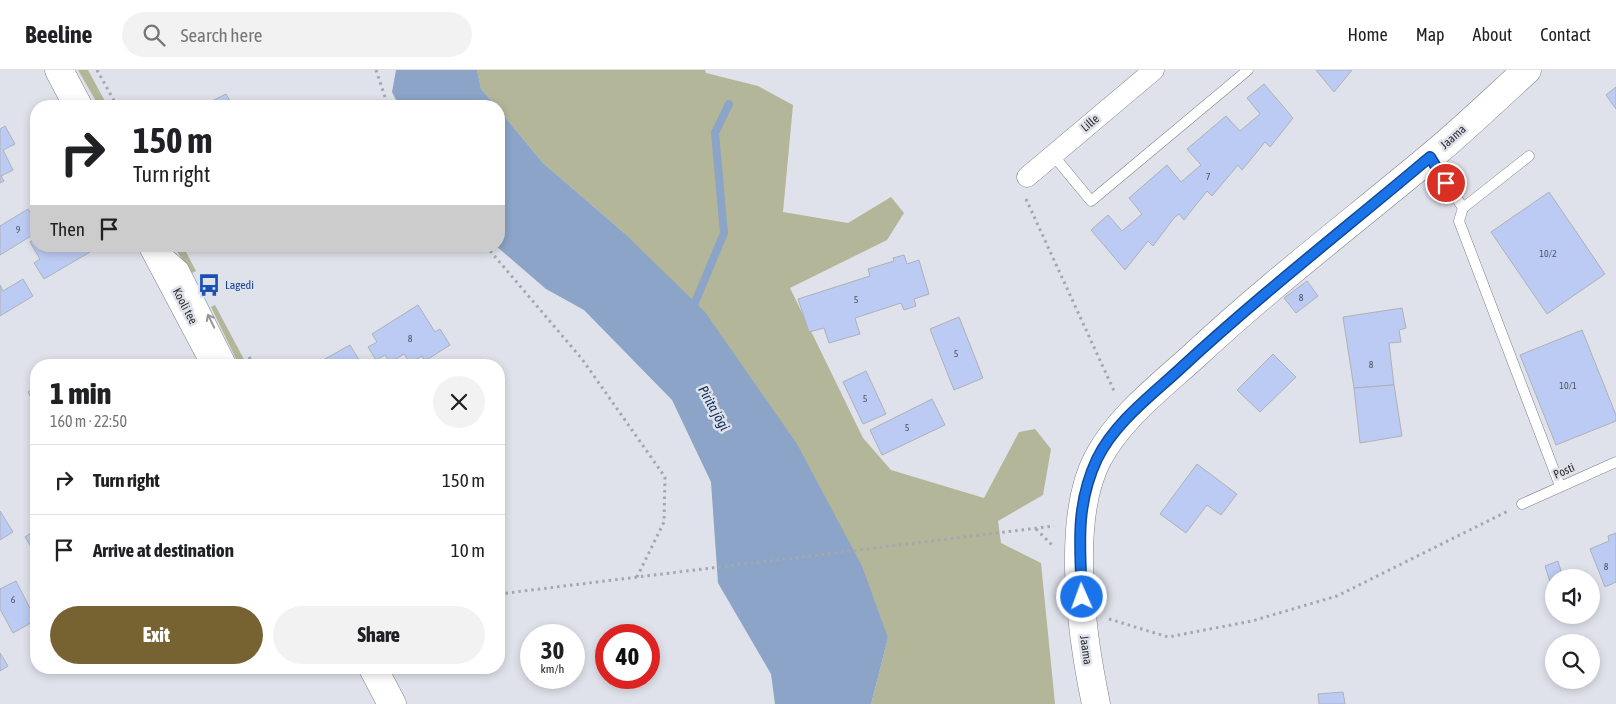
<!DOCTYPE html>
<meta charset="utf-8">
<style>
body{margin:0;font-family:"Asap Condensed",sans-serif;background:#f2f2f2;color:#202124;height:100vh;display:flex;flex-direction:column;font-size:19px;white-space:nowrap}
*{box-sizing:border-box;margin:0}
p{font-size:16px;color:#757577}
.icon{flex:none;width:28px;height:28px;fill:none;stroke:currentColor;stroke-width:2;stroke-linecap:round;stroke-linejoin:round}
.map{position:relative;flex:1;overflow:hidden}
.panel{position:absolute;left:30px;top:289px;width:475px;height:315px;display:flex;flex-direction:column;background:#fff;border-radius:20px;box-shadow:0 2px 8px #0003}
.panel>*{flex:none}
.banner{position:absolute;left:30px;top:30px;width:475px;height:152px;border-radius:20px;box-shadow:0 2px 8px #0003;background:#fff;color:#202124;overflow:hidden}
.buttons{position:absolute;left:1545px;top:499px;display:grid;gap:10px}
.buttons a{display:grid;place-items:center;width:55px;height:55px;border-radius:50%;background:#fff;box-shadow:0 2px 8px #0003;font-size:25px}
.speed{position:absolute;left:520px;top:554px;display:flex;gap:10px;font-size:25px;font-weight:700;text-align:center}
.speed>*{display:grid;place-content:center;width:65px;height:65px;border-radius:50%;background:#fff;box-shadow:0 2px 8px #0003;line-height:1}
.speed small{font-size:12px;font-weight:400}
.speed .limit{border:8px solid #d22;background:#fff;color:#111}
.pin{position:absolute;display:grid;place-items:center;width:42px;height:42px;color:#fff;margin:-21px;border:2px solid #fff;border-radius:50%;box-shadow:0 1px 5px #0007}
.me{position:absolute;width:55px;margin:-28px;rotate:358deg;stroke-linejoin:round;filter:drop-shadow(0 0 4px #0008)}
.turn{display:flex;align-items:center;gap:18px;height:105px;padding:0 20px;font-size:22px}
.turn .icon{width:65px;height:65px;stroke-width:2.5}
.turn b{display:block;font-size:35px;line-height:42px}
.then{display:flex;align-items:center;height:48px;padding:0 20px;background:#0003;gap:10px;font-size:19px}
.round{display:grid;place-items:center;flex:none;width:52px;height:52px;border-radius:26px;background:#f2f2f2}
.headline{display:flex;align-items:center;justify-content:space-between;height:85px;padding:0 20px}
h1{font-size:30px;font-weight:800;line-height:38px}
.primary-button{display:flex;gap:10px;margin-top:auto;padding:10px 20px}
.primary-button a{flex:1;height:58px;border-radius:30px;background:#776332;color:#fff;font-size:20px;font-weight:800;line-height:58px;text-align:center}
.primary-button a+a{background:#f2f2f2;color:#202124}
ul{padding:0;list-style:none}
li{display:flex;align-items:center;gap:15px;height:70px;padding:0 20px;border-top:1px solid #e0e0e0}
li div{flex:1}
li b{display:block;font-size:19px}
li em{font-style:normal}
header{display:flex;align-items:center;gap:30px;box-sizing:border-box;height:70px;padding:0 25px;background:#fff;border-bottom:1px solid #e0e0e0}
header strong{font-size:24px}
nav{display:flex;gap:28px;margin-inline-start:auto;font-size:18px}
.search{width:350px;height:45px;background:#f2f2f2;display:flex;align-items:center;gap:12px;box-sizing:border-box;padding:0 18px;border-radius:28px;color:#757577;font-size:19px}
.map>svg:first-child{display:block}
.green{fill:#b3b699}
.water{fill:#8ba4c7}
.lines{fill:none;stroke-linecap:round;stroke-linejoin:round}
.stream{stroke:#8ba4c7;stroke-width:8}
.building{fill:#bccbf3;stroke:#aeb1b9}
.lane-casing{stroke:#7e8188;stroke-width:11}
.street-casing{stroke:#7e8188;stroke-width:21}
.secondary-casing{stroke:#7e8188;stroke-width:29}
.path{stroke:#a5a7ae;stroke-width:3;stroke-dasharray:2.5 4;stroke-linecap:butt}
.lane{stroke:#fff;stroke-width:10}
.street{stroke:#fff;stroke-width:20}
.secondary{stroke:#fff;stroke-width:28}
.oneway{stroke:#969698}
.route-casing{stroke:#114b97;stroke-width:12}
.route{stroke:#1a73e8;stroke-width:9}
.labels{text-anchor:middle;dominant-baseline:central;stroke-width:5;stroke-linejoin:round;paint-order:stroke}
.number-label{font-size:10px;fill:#515562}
.street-label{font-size:12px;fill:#2d2e31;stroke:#dfe2ea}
.transit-label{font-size:12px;fill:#164399;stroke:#dfe2ea;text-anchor:start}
.water-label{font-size:14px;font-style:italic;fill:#0e2e5a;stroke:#dfe2ea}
</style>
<header>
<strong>Beeline</strong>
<div class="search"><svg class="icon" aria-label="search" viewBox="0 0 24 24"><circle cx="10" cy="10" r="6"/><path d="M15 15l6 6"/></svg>Search here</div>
<nav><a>Home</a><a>Map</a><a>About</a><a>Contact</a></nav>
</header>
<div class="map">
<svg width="1616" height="634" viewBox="0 0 1616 634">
<rect width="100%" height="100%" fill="#dfe2ea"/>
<g class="green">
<polygon points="78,0 88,0 106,33 101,35 97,33"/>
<polygon points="477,0 705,0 706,3 758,16 793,35 783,142 848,153 891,127 904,143 887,170 790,218 863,368 891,400 984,428 1019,362 1035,359 1051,379 1043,425 998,451 1001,473 1041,493 1055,634 871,634 888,568 623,162 543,93 499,40 499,36 496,36 481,19"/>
<polygon points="173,176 183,176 196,201 192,203"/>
<polygon points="215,235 247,295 239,295 211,237"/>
</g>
<g class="water">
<polygon points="396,0 477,0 481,19 496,36 399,36 392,22"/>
<polygon points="499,40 543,93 623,162 705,242 797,374 862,496 888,568 871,634 775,634 771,604 718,513 711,412 672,330 584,240 546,219 496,176 499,176"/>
</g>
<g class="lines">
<polyline class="stream" points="691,242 724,163 715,63 729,34"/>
</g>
<g class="building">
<polygon points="1316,0 1352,0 1334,22"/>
<polygon points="1264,14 1293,48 1270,77 1265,72 1242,100 1238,95 1212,126 1207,121 1184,150 1179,144 1174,148 1153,176 1148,171 1125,200 1091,160 1108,145 1122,161 1142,144 1129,128 1167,95 1181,112 1201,95 1187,79 1226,46 1240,61 1260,44 1247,28"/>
<polygon points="1616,17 1616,39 1606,25"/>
<polygon points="226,24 233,36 202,36"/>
<polygon points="5,56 15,74 3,80 13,100 1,106 4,111 0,113 0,59"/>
<polygon points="1549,122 1605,204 1547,244 1491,162"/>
<polygon points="28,139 36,153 36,163 0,185 0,156"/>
<polygon points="36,168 36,176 86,176 90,182 44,209 34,193 40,189 30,172"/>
<polygon points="904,185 907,194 919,190 929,224 914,229 916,236 904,240 901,233 855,248 860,264 829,273 824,258 809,262 798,229 870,206 868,199 894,191 893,188"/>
<polygon points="23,209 33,226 0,246 0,215 3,221"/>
<polygon points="1307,211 1318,226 1296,243 1284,228"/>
<polygon points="418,235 435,262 440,259 450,275 425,291 422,286 410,293 404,284 390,293 385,285 376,290 368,277 377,272 372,264"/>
<polygon points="1402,238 1406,258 1399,260 1401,272 1389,273 1394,315 1354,318 1343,247"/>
<polygon points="959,247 983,308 954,320 930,259"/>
<polygon points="1582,260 1616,345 1616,351 1556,375 1520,285"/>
<polygon points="350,275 362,295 314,295"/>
<polygon points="1273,284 1296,307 1260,342 1237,320"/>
<polygon points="866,301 886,344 863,354 843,312"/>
<polygon points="1394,315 1402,366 1360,373 1354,318"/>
<polygon points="36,317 36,337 28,322"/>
<polygon points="932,329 945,355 882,385 870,360"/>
<polygon points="1197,394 1237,424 1221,445 1207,435 1186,463 1160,444"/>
<polygon points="0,441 13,462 0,470"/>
<polygon points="36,460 36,482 35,483 25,467"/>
<polygon points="1616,463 1616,512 1605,517 1590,479 1609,471 1608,466"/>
<polygon points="1558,491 1563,508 1554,508 1552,518 1545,496"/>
<polygon points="16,511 36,550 13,563 0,539 0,519"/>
<polygon points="0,583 8,596 0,601"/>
<polygon points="1343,622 1345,634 1319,634 1318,624"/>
</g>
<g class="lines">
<defs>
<g id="lane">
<polyline points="1053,85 1091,131 1248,0"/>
<polyline points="1431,88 1463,138 1459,151 1560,416"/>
<polyline points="1463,138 1529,86"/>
<polyline points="168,184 183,197 230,291 230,295"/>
<polyline points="1522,434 1616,392"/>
</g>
<polyline id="street" points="1027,107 1154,0"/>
<g id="secondary">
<polyline points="59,0 78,36"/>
<polyline points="153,176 216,295"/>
<polyline points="373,598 392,634"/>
<path d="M1096,634c-14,-67 -31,-184 2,-246 22,-41 63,-72 97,-103 74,-69 155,-131 233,-196 34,-28 66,-59 99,-89"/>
</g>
</defs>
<use href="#lane" class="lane-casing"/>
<use href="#street" class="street-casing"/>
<use href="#secondary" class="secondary-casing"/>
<g class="path">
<polyline points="97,0 117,36"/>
<polyline points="376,0 388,36"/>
<polyline points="1026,129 1115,323"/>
<polyline points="486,176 582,289 665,407 664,452 637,507"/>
<polyline points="249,287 253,295"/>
<polyline points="1036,459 1053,476"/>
<polyline points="499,524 1054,456"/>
<polyline points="1109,549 1168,567 1252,551 1337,526 1508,441"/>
</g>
<use href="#lane" class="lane"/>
<use href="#street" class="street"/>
<use href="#secondary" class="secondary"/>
</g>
<defs><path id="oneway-shaft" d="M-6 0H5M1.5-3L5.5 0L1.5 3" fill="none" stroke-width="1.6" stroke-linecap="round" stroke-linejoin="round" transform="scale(1.25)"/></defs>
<use class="oneway" href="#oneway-shaft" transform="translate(211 251) rotate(-116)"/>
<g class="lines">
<defs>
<path id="route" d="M1082,527c-2,-50 -7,-91 15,-138 18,-37 55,-64 84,-91 80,-74 166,-141 249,-211l16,26"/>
</defs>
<use href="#route" class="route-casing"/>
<use href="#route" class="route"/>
</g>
<defs>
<symbol id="bus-bare" viewBox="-9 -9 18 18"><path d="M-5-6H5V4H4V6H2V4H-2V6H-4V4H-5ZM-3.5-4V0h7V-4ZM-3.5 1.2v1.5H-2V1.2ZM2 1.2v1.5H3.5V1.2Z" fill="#1a4fb4" stroke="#dfe2ea" stroke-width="2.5" paint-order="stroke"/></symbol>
</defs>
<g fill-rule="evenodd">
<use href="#bus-bare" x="193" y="199" width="32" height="32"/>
</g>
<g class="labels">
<g class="number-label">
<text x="1208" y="106">7</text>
<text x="18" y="159">9</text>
<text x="1548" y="183">10/2</text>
<text x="1301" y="227">8</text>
<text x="856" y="229">5</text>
<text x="410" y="268">8</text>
<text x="956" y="283">5</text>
<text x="1371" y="294">8</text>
<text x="1568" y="315">10/1</text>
<text x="865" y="328">5</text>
<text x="907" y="357">5</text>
<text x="1606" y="496">8</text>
<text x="13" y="529">6</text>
</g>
<g class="street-label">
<text transform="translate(1090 53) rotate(-40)">Lille</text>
<text transform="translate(1453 67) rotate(-42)">Jaama</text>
<text transform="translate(185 236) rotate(62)">Kooli tee</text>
<text transform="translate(1564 401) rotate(-24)">Posti</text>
<text transform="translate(1086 580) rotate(82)">Jaama</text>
</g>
<g class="transit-label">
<text x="225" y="215">Lagedi</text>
</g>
<g class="water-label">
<text transform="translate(714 338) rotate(61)">Pirita jõgi</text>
</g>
</g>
</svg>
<div class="buttons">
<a><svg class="icon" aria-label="sound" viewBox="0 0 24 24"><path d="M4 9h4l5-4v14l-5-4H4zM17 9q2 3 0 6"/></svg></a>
<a><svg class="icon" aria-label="search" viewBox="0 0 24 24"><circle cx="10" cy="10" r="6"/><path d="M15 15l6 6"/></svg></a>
</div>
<div class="speed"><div>30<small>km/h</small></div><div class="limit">40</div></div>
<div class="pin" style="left:1446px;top:113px;background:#d93025"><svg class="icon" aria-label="arrive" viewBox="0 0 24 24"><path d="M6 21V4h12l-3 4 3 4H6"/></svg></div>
<svg class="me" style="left:1082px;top:527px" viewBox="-20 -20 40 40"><circle r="17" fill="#1a73e8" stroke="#fff" stroke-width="3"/><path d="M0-11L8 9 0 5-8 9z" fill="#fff"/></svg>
<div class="banner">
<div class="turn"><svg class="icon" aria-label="right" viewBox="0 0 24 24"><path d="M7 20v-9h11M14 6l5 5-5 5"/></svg><div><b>150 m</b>Turn right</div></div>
<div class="then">Then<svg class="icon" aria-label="arrive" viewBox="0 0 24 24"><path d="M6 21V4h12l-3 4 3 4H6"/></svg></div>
</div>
<section class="panel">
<div class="headline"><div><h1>1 min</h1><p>160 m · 22:50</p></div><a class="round"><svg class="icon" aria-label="close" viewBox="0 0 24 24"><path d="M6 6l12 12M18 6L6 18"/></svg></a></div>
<ul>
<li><svg class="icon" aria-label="right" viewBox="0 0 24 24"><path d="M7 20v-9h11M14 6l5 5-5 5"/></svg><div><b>Turn right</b></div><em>150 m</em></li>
<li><svg class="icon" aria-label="arrive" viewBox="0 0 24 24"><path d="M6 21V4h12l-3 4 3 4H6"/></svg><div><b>Arrive at destination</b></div><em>10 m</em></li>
</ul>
<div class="primary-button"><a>Exit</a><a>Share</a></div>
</section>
</div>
